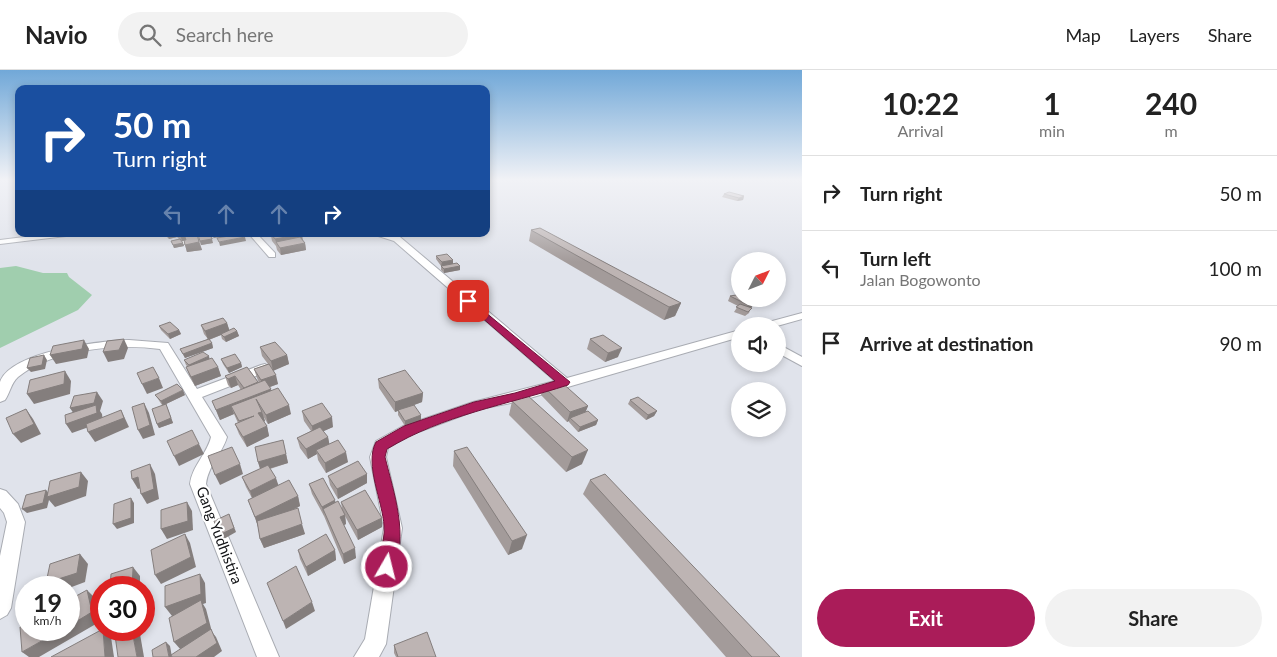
<!DOCTYPE html>
<style>
body{margin:0;font-family:Lato,sans-serif;background:#f2f2f2;color:#222;height:100vh;display:flex;flex-direction:column;font-size:19px;white-space:nowrap}
*{box-sizing:border-box;margin:0}
p{font-size:16px;color:#767676}
.icon{flex:none;width:28px;height:28px;fill:none;stroke:currentColor;stroke-width:2;stroke-linecap:round;stroke-linejoin:round}
.map{position:relative;flex:1;overflow:hidden}
.side{display:flex;flex-direction:column;background:#fff;width:475px}
.side>*{flex:none}
.banner{position:absolute;left:15px;top:15px;width:475px;height:152px;border-radius:10px;box-shadow:0 2px 8px #0003;background:#1a4fa0;color:#fff;overflow:hidden}
.needle{width:32px;rotate:48deg}
.fabs{position:absolute;left:731px;top:182px;display:grid;gap:10px}
.fabs a{display:grid;place-items:center;width:55px;height:55px;border-radius:50%;background:#fff;box-shadow:0 2px 8px #0003;font-size:25px}
.speed{position:absolute;left:15px;top:506px;display:flex;gap:10px;font-size:25px;font-weight:700;text-align:center}
.speed>*{display:grid;place-content:center;width:65px;height:65px;border-radius:50%;background:#fff;box-shadow:0 2px 8px #0003;line-height:1}
.speed small{font-size:12px;font-weight:400}
.speed .limit{border:8px solid #d22;background:#fff;color:#111}
.pin{position:absolute;display:grid;place-items:center;width:42px;height:42px;color:#fff;margin:-21px;border-radius:10px;box-shadow:0 2px 8px #0006}
.me{position:absolute;width:55px;margin:-28px;rotate:8deg;stroke-linejoin:round;filter:drop-shadow(0 0 4px #0008)}
.turn{display:flex;align-items:center;gap:18px;height:105px;padding:0 15px;font-size:22px}
.turn .icon{width:65px;height:65px;stroke-width:2.5}
.turn b{display:block;font-size:35px;line-height:42px}
.lanes{display:flex;align-items:center;height:48px;padding:0 15px;background:#0003;justify-content:center;gap:25px;direction:ltr}
.lanes .off{opacity:.35}
.eta{display:flex;justify-content:space-evenly;align-items:center;height:85px;text-align:center}
.eta b{font-size:30px;font-weight:700;line-height:35px}
.action{display:flex;gap:10px;margin-top:auto;padding:10px 15px}
.action a{flex:1;height:58px;border-radius:30px;background:#aa1c59;color:#fff;font-size:20px;font-weight:700;line-height:58px;text-align:center}
.action a+a{background:#f2f2f2;color:#222}
ul{padding:0;list-style:none}
li{display:flex;align-items:center;gap:15px;height:75px;padding:0 15px;border-top:1px solid #e0e0e0}
li div{flex:1}
li b{display:block;font-size:19px}
li em{font-style:normal}
header{display:flex;align-items:center;gap:30px;box-sizing:border-box;height:70px;padding:0 25px;background:#fff;border-bottom:1px solid #e0e0e0}
header strong{font-size:24px}
nav{display:flex;gap:28px;margin-inline-start:auto;font-size:18px}
.search{width:350px;height:45px;background:#f2f2f2;display:flex;align-items:center;gap:12px;box-sizing:border-box;padding:0 18px;border-radius:28px;color:#767676;font-size:19px}
main{display:flex;flex:1;min-height:0}
.map>svg:first-child{display:block}
.green{fill:#a0ceae}
.lines{fill:none;stroke-linecap:round;stroke-linejoin:round}
.street-casing{stroke:#a9acb3;stroke-width:2}
.street{fill:#fff;fill-rule:evenodd}
.wall{fill:#a39b9a}
.shaded-wall{fill:#847e7d}
.building{fill:#bdb4b3;stroke:#847e7d}
.route{fill:#aa1c59;stroke:#6e123a}
.labels{text-anchor:middle;dominant-baseline:central;stroke-width:4;stroke-linejoin:round;paint-order:stroke}
.near-street-label{font-size:15px;fill:#131417;stroke:#fff}
</style>
<header>
<strong>Navio</strong>
<div class="search"><svg class="icon" aria-label="search" viewBox="0 0 24 24"><circle cx="10" cy="10" r="6"/><path d="M15 15l6 6"/></svg>Search here</div>
<nav><a>Map</a><a>Layers</a><a>Share</a></nav>
</header>
<main>
<div class="map">
<svg width="802" height="587" viewBox="0 0 802 587">
<rect width="100%" height="100%" fill="#e0e3eb"/>
<polygon class="green" points="16,196 43,203 67,203 69,207 92,225 78,240 0,278 0,198"/>
<g class="lines">
<defs>
<g id="street">
<polygon points="48,164 70,164 66,166 0,174 0,170"/>
<polygon points="207,164 217,164 212,168 183,174 179,172"/>
<polygon points="249,164 257,164 275,183 275,187 269,187"/>
<polygon points="372,164 385,164 400,167 567,308 740,260 740,267 516,332 480,339 413,364 388,378 386,387 402,458 386,574 379,587 354,587 365,569 384,458 370,387 376,371 403,356 473,332 555,311 394,171"/>
<polygon points="802,243 802,249 777,256 759,256 761,254"/>
<path d="M129,270l39,3 29,46 64,-24 4,-1 6,4 -2,3 -67,26 25,40c-5,17 -19,29 -21,47l73,173h-22l-67,-173c2,-18 17,-30 21,-47l-51,-88c-42,-6 -108,0 -142,28 -7,6 -8,16 -13,23l-5,2c0,-6 0,-14 0,-20 11,-31 101,-41 129,-42z"/>
<polygon points="778,274 802,287 802,296 778,283"/>
<polygon points="0,419 6,421 18,434 25,452 11,538 7,545 0,549 0,486 7,452 4,443 0,438"/>
</g>
</defs>
<use href="#street" class="street-casing"/>
<use href="#street" class="street"/>
</g>
<g class="wall">
<polygon points="724,124 744,126 743,130 737,131 722,127"/>
<polygon points="531,160 681,233 675,246 664,250 529,171"/>
<polygon points="161,164 203,164 213,173 201,175 199,167 198,167 202,180 187,182 184,171 182,171 184,176 174,178 171,171 179,169 177,167 169,169 165,165 163,165"/>
<polygon points="265,164 302,164 302,169 305,173 306,180 281,185 277,180 276,176 272,171 271,166 267,167"/>
<polygon points="436,186 453,190 453,194 460,196 460,200 444,203 441,200 441,196 436,189"/>
<polygon points="736,225 751,238 749,243 745,246 734,242 738,236 728,231 730,226"/>
<polygon points="227,253 229,260 237,261 239,266 226,272 222,269 221,265 209,270 212,273 213,278 185,288 180,279 208,269 204,264 201,255"/>
<polygon points="159,256 179,260 181,264 170,269 161,260"/>
<polygon points="590,269 618,287 605,292 587,279"/>
<polygon points="260,277 287,285 289,294 273,300 278,314 270,317 271,321 291,344 268,354 263,346 265,351 264,352 267,356 269,366 247,377 239,364 235,354 238,353 234,344 220,350 212,331 241,320 238,315 231,318 228,315 225,306 247,297 259,313 257,308 254,299 268,294 262,286"/>
<polygon points="210,289 218,297 221,306 195,316 190,307 186,297 188,297 186,295 184,290"/>
<polygon points="221,289 241,293 242,297 229,303 223,294"/>
<polygon points="378,309 423,323 422,332 414,335 421,350 405,356 398,345 398,341 395,342 379,318"/>
<polygon points="543,316 588,336 585,342 598,350 596,355 578,362 569,352 569,351 567,352 541,325"/>
<polygon points="155,325 185,325 166,334 173,353 159,358 157,354 162,335 158,329"/>
<polygon points="630,330 657,341 654,346 646,350 628,334"/>
<polygon points="512,331 582,394 566,402 509,345"/>
<polygon points="302,341 333,357 323,361 328,367 329,374 348,392 326,403 318,390 317,384 308,389 300,378 297,368 311,361 304,351"/>
<polygon points="283,370 288,393 270,399 278,415 298,426 300,436 293,440 305,464 264,478 260,469 258,456 248,430 252,428 246,417 242,407 260,399 258,392"/>
<polygon points="454,381 522,479 508,485 453,396"/>
<polygon points="367,404 367,413 338,429 330,415 328,406"/>
<polygon points="590,410 780,587 726,587 583,424"/>
<polygon points="309,414 336,433 342,439 341,432 382,448 382,457 358,470 345,446 346,454 344,455 356,488 344,494 324,446 312,424"/>
<polygon points="298,480 335,480 336,490 308,506 300,489"/>
<polygon points="394,575 436,587 396,587 394,583"/>
</g>
<g class="shaded-wall">
<polygon points="744,126 743,130 737,131 739,128"/>
<polygon points="167,164 176,164 177,167 169,169"/>
<polygon points="180,164 203,164 203,165 182,171"/>
<polygon points="213,164 227,164 227,166 214,168"/>
<polygon points="267,164 271,164 271,166 267,167"/>
<polygon points="302,164 303,171 276,172 275,169"/>
<polygon points="245,167 246,171 220,176 219,172"/>
<polygon points="212,169 213,173 201,175 200,171"/>
<polygon points="199,172 202,180 187,182 185,175"/>
<polygon points="183,173 184,176 174,178 173,175"/>
<polygon points="305,173 306,180 281,185 280,178"/>
<polygon points="453,190 453,194 441,196 442,192"/>
<polygon points="460,196 460,200 444,203 444,199"/>
<polygon points="681,233 675,246 664,250 669,237"/>
<polygon points="754,234 751,238 745,240 748,235"/>
<polygon points="227,253 230,262 221,264 221,265 208,270 205,261"/>
<polygon points="179,260 181,264 170,269 168,264"/>
<polygon points="237,261 239,266 226,272 224,267"/>
<polygon points="124,269 128,278 124,289 108,292 103,282"/>
<polygon points="84,270 89,279 87,288 56,294 50,285"/>
<polygon points="212,273 213,278 185,288 183,284"/>
<polygon points="622,278 618,287 605,292 608,283"/>
<polygon points="44,285 47,290 45,299 31,302 27,298"/>
<polygon points="287,285 289,294 273,301 271,291"/>
<polygon points="209,286 210,291 191,300 189,295"/>
<polygon points="241,293 242,297 229,303 227,298"/>
<polygon points="218,297 221,306 195,316 191,307"/>
<polygon points="65,301 71,311 70,324 34,334 27,324"/>
<polygon points="276,305 278,314 264,319 261,310"/>
<polygon points="235,306 238,315 231,318 228,309"/>
<polygon points="159,308 163,318 147,324 142,314"/>
<polygon points="271,319 273,328 231,336 234,344 220,350 216,340"/>
<polygon points="183,320 185,325 166,334 173,353 159,358 157,354 163,336 161,331"/>
<polygon points="97,322 103,331 100,341 102,344 103,352 72,363 66,354 76,347 70,338"/>
<polygon points="423,323 422,332 395,342 395,332"/>
<polygon points="144,333 149,343 155,365 143,369 138,360"/>
<polygon points="289,335 291,344 268,354 266,345"/>
<polygon points="588,336 584,346 570,348 569,351 567,352 570,342"/>
<polygon points="26,339 33,349 41,364 21,373 13,364"/>
<polygon points="121,340 129,357 95,372 88,362"/>
<polygon points="657,341 654,346 646,350 648,345"/>
<polygon points="262,342 265,351 260,353 258,343"/>
<polygon points="421,345 421,350 405,356 405,351"/>
<polygon points="332,347 333,357 313,366 312,356"/>
<polygon points="598,350 596,355 578,362 580,357"/>
<polygon points="267,356 269,366 247,377 243,367"/>
<polygon points="328,367 330,377 316,380 317,384 308,389 306,379"/>
<polygon points="199,374 204,384 179,396 174,386"/>
<polygon points="588,380 582,394 566,402 572,387"/>
<polygon points="346,382 348,392 326,403 325,393"/>
<polygon points="286,384 288,393 261,401 258,392"/>
<polygon points="150,394 155,404 159,429 147,434 141,424"/>
<polygon points="240,394 243,404 220,415 215,405"/>
<polygon points="81,402 88,411 86,426 55,437 49,430 47,438 27,443 22,439 46,420 50,425"/>
<polygon points="367,404 367,413 338,429 337,419"/>
<polygon points="138,407 144,417 138,419 132,409"/>
<polygon points="276,408 279,417 253,431 250,421"/>
<polygon points="298,426 300,436 258,457 255,447"/>
<polygon points="131,428 134,433 134,453 117,459 113,454"/>
<polygon points="335,430 337,439 323,439 324,446 322,437"/>
<polygon points="187,432 192,441 193,460 167,469 161,459"/>
<polygon points="229,444 236,462 222,470 219,465"/>
<polygon points="345,445 346,454 342,456 340,447"/>
<polygon points="382,448 382,457 358,470 357,460"/>
<polygon points="302,454 305,464 264,478 260,469"/>
<polygon points="185,464 190,473 196,497 161,514 155,505"/>
<polygon points="527,465 522,479 508,485 512,471"/>
<polygon points="355,478 356,488 344,494 343,484"/>
<polygon points="335,480 336,490 308,506 306,497"/>
<polygon points="80,484 88,494 85,512 69,518 51,518 46,513"/>
<polygon points="133,497 140,506 140,518 132,518"/>
<polygon points="200,504 205,513 206,533 203,534 206,539 212,562 216,567 222,581 214,587 196,587 181,580 174,572 172,546 165,537"/>
<polygon points="87,520 96,529 101,551 39,587 29,587 22,582 61,560 69,560 69,556"/>
<polygon points="312,532 315,541 286,559 283,551"/>
<polygon points="103,560 111,567 114,587 105,587"/>
<polygon points="132,560 136,560 140,564 144,587 137,587"/>
<polygon points="166,572 170,576 172,587 169,587"/>
</g>
<g class="building">
<polygon points="729,122 744,126 739,128 724,124"/>
<polygon points="540,158 681,233 669,237 531,160"/>
<polygon points="184,164 197,164 199,172 185,175 184,170 186,170"/>
<polygon points="207,164 210,164 212,169 200,171 198,165"/>
<polygon points="227,164 241,164 245,167 219,172 217,168 235,165 229,166"/>
<polygon points="271,164 302,164 275,169"/>
<polygon points="300,167 305,173 280,178 276,172"/>
<polygon points="180,169 183,173 173,175 171,171"/>
<polygon points="447,184 453,190 442,192 436,186"/>
<polygon points="457,193 460,196 444,199 441,196"/>
<polygon points="736,225 740,227 740,229 744,229 754,234 748,235 730,226"/>
<polygon points="740,234 752,238 748,242 736,237"/>
<polygon points="223,248 227,253 205,261 201,255"/>
<polygon points="170,252 179,260 168,264 159,256"/>
<polygon points="234,258 237,261 224,267 221,264"/>
<polygon points="603,265 622,278 608,283 590,269"/>
<polygon points="124,269 119,280 103,282 107,271"/>
<polygon points="209,269 212,273 183,284 180,279"/>
<polygon points="84,270 82,279 50,285 53,276"/>
<polygon points="275,272 287,285 271,291 260,277"/>
<polygon points="203,282 209,286 189,295 184,290"/>
<polygon points="235,284 241,293 227,298 221,289"/>
<polygon points="44,285 42,295 27,298 30,288"/>
<polygon points="212,288 218,297 191,307 186,297"/>
<polygon points="269,294 276,305 261,310 254,299"/>
<polygon points="153,297 159,308 142,314 137,303"/>
<polygon points="247,297 258,312 244,318 235,306 228,309 225,306"/>
<polygon points="405,300 423,323 395,332 378,309"/>
<polygon points="65,301 64,314 27,324 30,310"/>
<polygon points="265,310 271,319 216,340 212,331"/>
<polygon points="559,310 588,336 570,342 543,316"/>
<polygon points="177,314 183,320 161,331 155,325"/>
<polygon points="278,318 289,335 266,345 256,329 262,342 258,343 267,356 243,367 235,354 254,346 239,351 231,336"/>
<polygon points="97,322 94,333 70,338 74,326"/>
<polygon points="527,325 588,380 572,387 512,331"/>
<polygon points="638,327 657,341 648,345 630,330"/>
<polygon points="144,333 150,355 138,360 132,337"/>
<polygon points="322,333 332,347 312,356 302,341"/>
<polygon points="166,334 171,348 157,354 152,339"/>
<polygon points="96,335 97,343 66,354 65,345"/>
<polygon points="414,335 421,345 405,351 398,340"/>
<polygon points="26,339 34,354 13,364 6,348"/>
<polygon points="121,340 124,348 88,362 86,354"/>
<polygon points="588,341 598,350 580,357 570,348"/>
<polygon points="320,357 328,367 306,379 297,368"/>
<polygon points="192,360 199,374 174,386 167,371"/>
<polygon points="283,370 286,384 258,392 255,377"/>
<polygon points="338,370 346,382 325,393 316,380"/>
<polygon points="232,377 240,394 215,405 208,386"/>
<polygon points="467,377 527,465 512,471 454,381"/>
<polygon points="358,391 367,404 337,419 328,406"/>
<polygon points="150,394 154,419 141,424 138,407 132,409 131,401"/>
<polygon points="268,395 276,408 250,421 242,407"/>
<polygon points="81,402 79,417 47,427 50,411"/>
<polygon points="605,404 780,587 752,587 590,410"/>
<polygon points="323,408 335,430 322,437 309,414"/>
<polygon points="289,410 298,426 255,447 248,430"/>
<polygon points="46,420 43,433 22,439 26,425"/>
<polygon points="365,420 382,448 357,460 341,432"/>
<polygon points="131,428 131,448 113,454 114,434"/>
<polygon points="338,431 345,445 340,447 355,478 343,484 323,439"/>
<polygon points="187,432 188,451 161,459 161,440"/>
<polygon points="298,438 302,454 260,469 257,451"/>
<polygon points="229,444 234,458 219,465 214,451"/>
<polygon points="185,464 191,487 155,505 151,480"/>
<polygon points="326,464 335,480 306,497 298,480"/>
<polygon points="80,484 77,503 46,513 50,494"/>
<polygon points="296,496 312,532 283,551 267,513"/>
<polygon points="133,497 132,518 110,518 111,504"/>
<polygon points="200,504 201,524 165,537 165,516"/>
<polygon points="87,520 92,542 69,556 69,530"/>
<polygon points="201,530 207,553 174,572 169,548"/>
<polygon points="26,554 26,560 61,560 22,582 20,557"/>
<polygon points="211,559 217,573 196,587 172,587 171,585"/>
<polygon points="101,560 103,560 105,587 51,587"/>
<polygon points="124,560 132,560 137,587 118,587 115,565"/>
<polygon points="427,562 436,587 398,587 394,575"/>
<polygon points="166,572 169,587 153,587 152,580"/>
</g>
<linearGradient id="sky" x2="0" y2="1"><stop stop-color="#71a8d8"/><stop offset="0.57" stop-color="#f1f2f6"/><stop offset="1" stop-color="#f1f2f6" stop-opacity="0"/></linearGradient>
<rect width="802" height="192" fill="url(#sky)"/>
<path class="route" d="M468,228l102,84 -2,3c-62,20 -125,30 -181,64l-2,8c9,37 24,78 8,116l-6,2 -6,-2c-6,-15 5,-31 3,-47 -1,-24 -20,-62 -8,-84l28,-16 70,-24 41,-9 40,-12 -90,-78v-4z"/>
<g class="labels">
<g class="near-street-label">
<text transform="translate(220 465) rotate(69)">Gang Yudhistira</text>
</g>
</g>
</svg>
<div class="fabs">
<a><svg class="needle" viewBox="-14 -14 28 28"><path d="M0-13l5 13h-10z" fill="#e53935"/><path d="M0 13l5-13h-10z" fill="#767676"/></svg></a>
<a><svg class="icon" aria-label="sound" viewBox="0 0 24 24"><path d="M4 9h4l5-4v14l-5-4H4zM17 9q2 3 0 6"/></svg></a>
<a><svg class="icon" aria-label="layers" viewBox="0 0 24 24"><path d="M12 4l9 5-9 5-9-5zM3 14l9 5 9-5"/></svg></a>
</div>
<div class="speed"><div>19<small>km/h</small></div><div class="limit">30</div></div>
<div class="pin" style="left:468px;top:231px;background:#d93025"><svg class="icon" aria-label="arrive" viewBox="0 0 24 24"><path d="M6 21V4h12l-3 4 3 4H6"/></svg></div>
<svg class="me" style="left:387px;top:497px" viewBox="-20 -20 40 40"><circle r="17" fill="#aa1c59" stroke="#fff" stroke-width="3"/><path d="M0-11L8 9 0 5-8 9z" fill="#fff"/></svg>
<div class="banner">
<div class="turn"><svg class="icon" aria-label="right" viewBox="0 0 24 24"><path d="M7 20v-9h11M14 6l5 5-5 5"/></svg><div><b>50 m</b>Turn right</div></div>
<div class="lanes"><svg class="icon off" aria-label="left" viewBox="0 0 24 24"><path d="M17 20v-9H6M10 6l-5 5 5 5"/></svg><svg class="icon off" aria-label="ahead" viewBox="0 0 24 24"><path d="M12 20V5M6 11l6-6 6 6"/></svg><svg class="icon off" aria-label="ahead" viewBox="0 0 24 24"><path d="M12 20V5M6 11l6-6 6 6"/></svg><svg class="icon" aria-label="right" viewBox="0 0 24 24"><path d="M7 20v-9h11M14 6l5 5-5 5"/></svg></div>
</div>
</div>
<section class="side">
<div class="eta">
<div><b>10:22</b><p>Arrival</p></div>
<div><b>1</b><p>min</p></div>
<div><b>240</b><p>m</p></div>
</div>
<ul>
<li><svg class="icon" aria-label="right" viewBox="0 0 24 24"><path d="M7 20v-9h11M14 6l5 5-5 5"/></svg><div><b>Turn right</b></div><em>50 m</em></li>
<li><svg class="icon" aria-label="left" viewBox="0 0 24 24"><path d="M17 20v-9H6M10 6l-5 5 5 5"/></svg><div><b>Turn left</b><p>Jalan Bogowonto</p></div><em>100 m</em></li>
<li><svg class="icon" aria-label="arrive" viewBox="0 0 24 24"><path d="M6 21V4h12l-3 4 3 4H6"/></svg><div><b>Arrive at destination</b></div><em>90 m</em></li>
</ul>
<div class="action"><a>Exit</a><a>Share</a></div>
</section>
</main>
